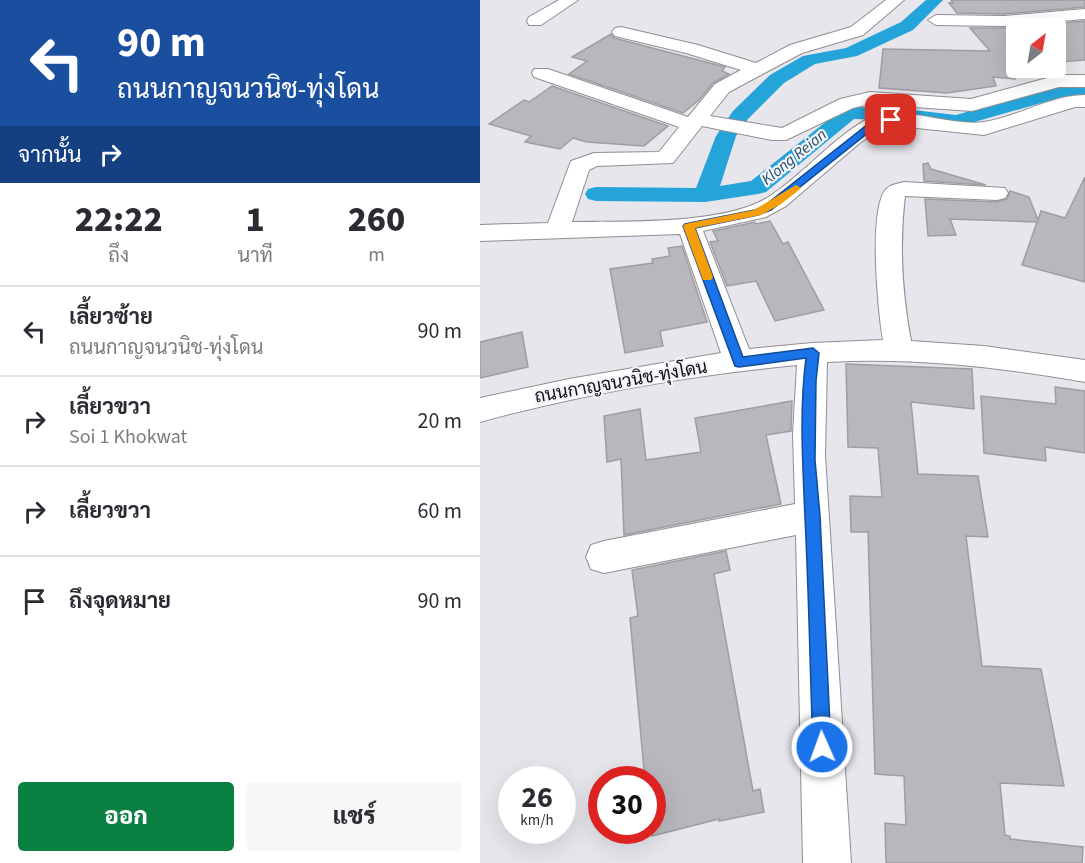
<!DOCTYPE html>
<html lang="th">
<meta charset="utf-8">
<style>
body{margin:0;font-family:"Source Sans 3",Sarabun,sans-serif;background:#f7f7f7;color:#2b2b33;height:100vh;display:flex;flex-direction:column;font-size:22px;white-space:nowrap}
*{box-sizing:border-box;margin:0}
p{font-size:20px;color:#7c7c81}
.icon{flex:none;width:33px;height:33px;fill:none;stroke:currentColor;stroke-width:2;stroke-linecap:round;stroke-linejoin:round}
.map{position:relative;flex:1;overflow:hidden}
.panel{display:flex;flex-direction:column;background:#fff;width:480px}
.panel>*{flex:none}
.top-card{background:#1a4fa0;color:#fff;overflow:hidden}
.needle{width:39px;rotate:31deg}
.fabs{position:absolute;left:526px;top:18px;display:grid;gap:12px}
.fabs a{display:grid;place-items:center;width:60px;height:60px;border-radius:6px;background:#fff;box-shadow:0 6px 24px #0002;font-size:30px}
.speed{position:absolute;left:18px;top:766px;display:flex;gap:12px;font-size:30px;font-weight:700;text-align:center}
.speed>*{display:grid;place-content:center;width:78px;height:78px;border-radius:50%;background:#fff;box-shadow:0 6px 24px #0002;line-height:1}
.speed small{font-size:15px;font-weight:400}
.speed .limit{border:9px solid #d22;background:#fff;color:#111}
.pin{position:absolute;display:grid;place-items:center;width:51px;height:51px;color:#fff;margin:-26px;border-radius:12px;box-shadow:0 3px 9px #0006}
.me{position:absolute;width:66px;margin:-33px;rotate:358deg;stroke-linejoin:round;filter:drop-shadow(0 0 4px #0008)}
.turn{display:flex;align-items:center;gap:21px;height:126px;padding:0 18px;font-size:27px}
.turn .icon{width:78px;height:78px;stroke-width:2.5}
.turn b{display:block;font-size:42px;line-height:51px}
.then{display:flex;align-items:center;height:57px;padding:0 18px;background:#0003;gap:12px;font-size:22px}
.eta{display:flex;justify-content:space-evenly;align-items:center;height:102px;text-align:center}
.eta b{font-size:36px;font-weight:800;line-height:42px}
.action{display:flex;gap:12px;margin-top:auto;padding:12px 18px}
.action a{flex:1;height:69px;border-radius:6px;background:#0b8043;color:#fff;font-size:24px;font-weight:800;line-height:69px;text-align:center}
.action a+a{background:#f7f7f7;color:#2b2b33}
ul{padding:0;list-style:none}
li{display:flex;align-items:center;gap:18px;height:90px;padding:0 18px;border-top:2px solid #e1e1e2}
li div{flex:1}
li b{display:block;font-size:22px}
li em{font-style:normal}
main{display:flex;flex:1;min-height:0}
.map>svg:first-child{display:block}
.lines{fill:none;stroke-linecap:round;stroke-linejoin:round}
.canal{fill:#25a4d9;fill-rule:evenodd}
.building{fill:#b7b7bd;stroke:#9d9da2;stroke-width:1.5}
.minor-casing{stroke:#8e8e93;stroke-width:2}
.minor{fill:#fff;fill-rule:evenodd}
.route{fill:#1a73e8;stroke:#114b97;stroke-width:1.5}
.slow{fill:#f59e0b}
.labels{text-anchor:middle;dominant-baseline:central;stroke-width:4.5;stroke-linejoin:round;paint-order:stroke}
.far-water-label{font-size:16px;font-style:italic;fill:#215067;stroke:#f3f3f9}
.street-label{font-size:18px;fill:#0e0e10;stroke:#f3f3f9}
</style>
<main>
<section class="panel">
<div class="top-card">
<div class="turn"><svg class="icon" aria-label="left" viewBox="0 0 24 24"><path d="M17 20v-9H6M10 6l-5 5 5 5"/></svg><div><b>90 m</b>ถนนกาญจนวนิช-ทุ่งโดน</div></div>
<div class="then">จากนั้น<svg class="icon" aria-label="right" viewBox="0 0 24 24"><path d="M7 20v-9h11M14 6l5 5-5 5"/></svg></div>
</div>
<div class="eta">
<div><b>22:22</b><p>ถึง</p></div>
<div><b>1</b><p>นาที</p></div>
<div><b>260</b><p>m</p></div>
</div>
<ul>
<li><svg class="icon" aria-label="left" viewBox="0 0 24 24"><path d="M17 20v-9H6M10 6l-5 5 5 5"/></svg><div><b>เลี้ยวซ้าย</b><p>ถนนกาญจนวนิช-ทุ่งโดน</p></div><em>90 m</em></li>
<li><svg class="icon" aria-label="right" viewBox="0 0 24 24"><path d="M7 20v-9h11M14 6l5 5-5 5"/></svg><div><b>เลี้ยวขวา</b><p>Soi 1 Khokwat</p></div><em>20 m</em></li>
<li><svg class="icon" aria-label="right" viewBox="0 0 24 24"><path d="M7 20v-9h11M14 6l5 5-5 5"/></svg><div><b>เลี้ยวขวา</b></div><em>60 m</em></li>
<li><svg class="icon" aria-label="arrive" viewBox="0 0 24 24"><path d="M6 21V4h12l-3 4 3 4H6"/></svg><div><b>ถึงจุดหมาย</b></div><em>90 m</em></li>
</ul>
<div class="action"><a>ออก</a><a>แชร์</a></div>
</section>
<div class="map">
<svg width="605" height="863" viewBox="0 0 605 863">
<rect width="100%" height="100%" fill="#e6e6ec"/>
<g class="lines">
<polygon class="canal" points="446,0 463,0 433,30 377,56 335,64 304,83 268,119 256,136 240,186 271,181 362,109 369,107 416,108 476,115 581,85 605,85 605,97 582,97 477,127 416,120 374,119 286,192 278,194 225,202 116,201 108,199 105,194 108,189 116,187 216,188 236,136 253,111 290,75 323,56 366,48 421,22"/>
</g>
<g class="building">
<polygon points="471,0 605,0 605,7 524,14 477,13 469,3 473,3"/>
<polygon points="605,21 605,60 576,62 576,28 537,28 537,63 531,64 535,79 513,77 516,86 467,93 399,88 403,49 510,51 490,28 524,28"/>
<polygon points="131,34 134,38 245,67 242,71 249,74 233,83 218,101 203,113 89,74 107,61 92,57"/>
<polygon points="72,86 188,126 164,146 107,142 93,138 80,149 45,142 51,136 9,124 44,100 49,102"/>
<polygon points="448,163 451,169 506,185 444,181 443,164"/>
<polygon points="605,177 605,282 542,265 557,222 470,219 476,235 448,236 445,199 517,202 527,199 530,191 549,197 558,220 561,211 585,218"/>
<polygon points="290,221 303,244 308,242 344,310 295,321 276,281 247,286 230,242 238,241 233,231 275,222 276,224"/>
<polygon points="202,246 227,322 180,331 183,346 145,353 130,269 173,263 172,259 190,256 188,248"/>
<polygon points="42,332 48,367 0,378 0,342"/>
<polygon points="366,364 492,369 494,409 431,402 438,474 498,476 508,537 486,536 502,666 561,669 584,786 520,783 525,835 530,836 530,839 603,847 602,863 406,863 405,823 426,825 424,776 395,774 388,532 371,532 370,496 402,497 398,448 368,447"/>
<polygon points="575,387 605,391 605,453 565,447 566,461 504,453 501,396 576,404"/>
<polygon points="312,401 311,431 286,435 301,504 144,535 141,459 127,462 124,416 160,409 166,460 221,452 215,418"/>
<polygon points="246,551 250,570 234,574 273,791 280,789 284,812 239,821 239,819 172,836 172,780 165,780 150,618 158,616 152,570"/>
</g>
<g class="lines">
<defs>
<g id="minor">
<polygon points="79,0 98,0 61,25 49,25 47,21 49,17"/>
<path d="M406,0h18l-41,35 -61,18 -73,39 -19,24 72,12 58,-29 30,-7 101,7 87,-24h27v12h-26l-87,24 -102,-7 -17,4 -67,32h-14l-70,-14 -29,37 -76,3 -8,4 -17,52c53,-1 155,3 198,-26 35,-23 63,-59 101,-79 27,-13 83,10 113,5 34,-5 66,-27 101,-27v12h-10l-91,28 -87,-9 -13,1 -23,15 -75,64 -20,11 -63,14 46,118 63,-6 71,-3c-5,-30 -14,-123 1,-148 4,-7 12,-8 20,-10l101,6 3,5 -3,5 -8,2 -92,-4c-6,49 -3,96 6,145l73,5 101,14v22c-86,-15 -172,-25 -258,-20l-2,93 26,408h-48l-7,-328 -192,38 -13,-4 -5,-12 5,-12 13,-4 191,-37 -2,-70 4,-69c-104,10 -215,29 -317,57v-24l89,-19 152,-26 -41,-119 -200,7v-16l68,-2 23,-62 23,-8 65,-1 20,-25 -145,-50 -2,-4 2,-4h14l140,48 27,-33 26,-14 -55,-17 -71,-17 -3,-4 3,-4 6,-1 77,18 58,18 34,-18 61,-18z"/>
<polygon points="605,9 605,19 524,26 456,25 448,20 456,15 524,16"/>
</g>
</defs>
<use href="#minor" class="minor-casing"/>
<use href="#minor" class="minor"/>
</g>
<path class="route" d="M411,117l4,3 -1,2 -16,3 -107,85 -13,5 -63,13 48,129 70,-9 6,5 -3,28 -1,79 5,56 11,231 -2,7 -7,3 -7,-3 -2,-7c-3,-76 -4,-152 -8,-229 -2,-53 -6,-106 1,-160l-67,9 -4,-1 -52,-140 2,-2 70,-14 9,-4 108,-85z"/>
<polygon class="slow" points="316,185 321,188 319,190 301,204 281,215 215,228 233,277 231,280 223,280 203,226 205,224 274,210"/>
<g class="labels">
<g class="far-water-label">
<text transform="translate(314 157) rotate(-39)">Klong Reian</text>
</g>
<g class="street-label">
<text transform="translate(141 382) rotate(-10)">ถนนกาญจนวนิช-ทุ่งโดน</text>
</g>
</g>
</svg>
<div class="fabs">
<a><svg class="needle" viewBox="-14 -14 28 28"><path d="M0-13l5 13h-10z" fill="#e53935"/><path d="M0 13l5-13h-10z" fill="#7c7c81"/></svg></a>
</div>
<div class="speed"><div>26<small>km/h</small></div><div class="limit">30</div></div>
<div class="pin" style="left:411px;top:120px;background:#d93025"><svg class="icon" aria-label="arrive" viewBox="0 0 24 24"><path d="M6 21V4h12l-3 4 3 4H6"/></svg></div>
<svg class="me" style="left:342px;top:747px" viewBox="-20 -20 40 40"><circle r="17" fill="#1a73e8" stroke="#fff" stroke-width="3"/><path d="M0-11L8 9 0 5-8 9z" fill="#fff"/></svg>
</div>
</main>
